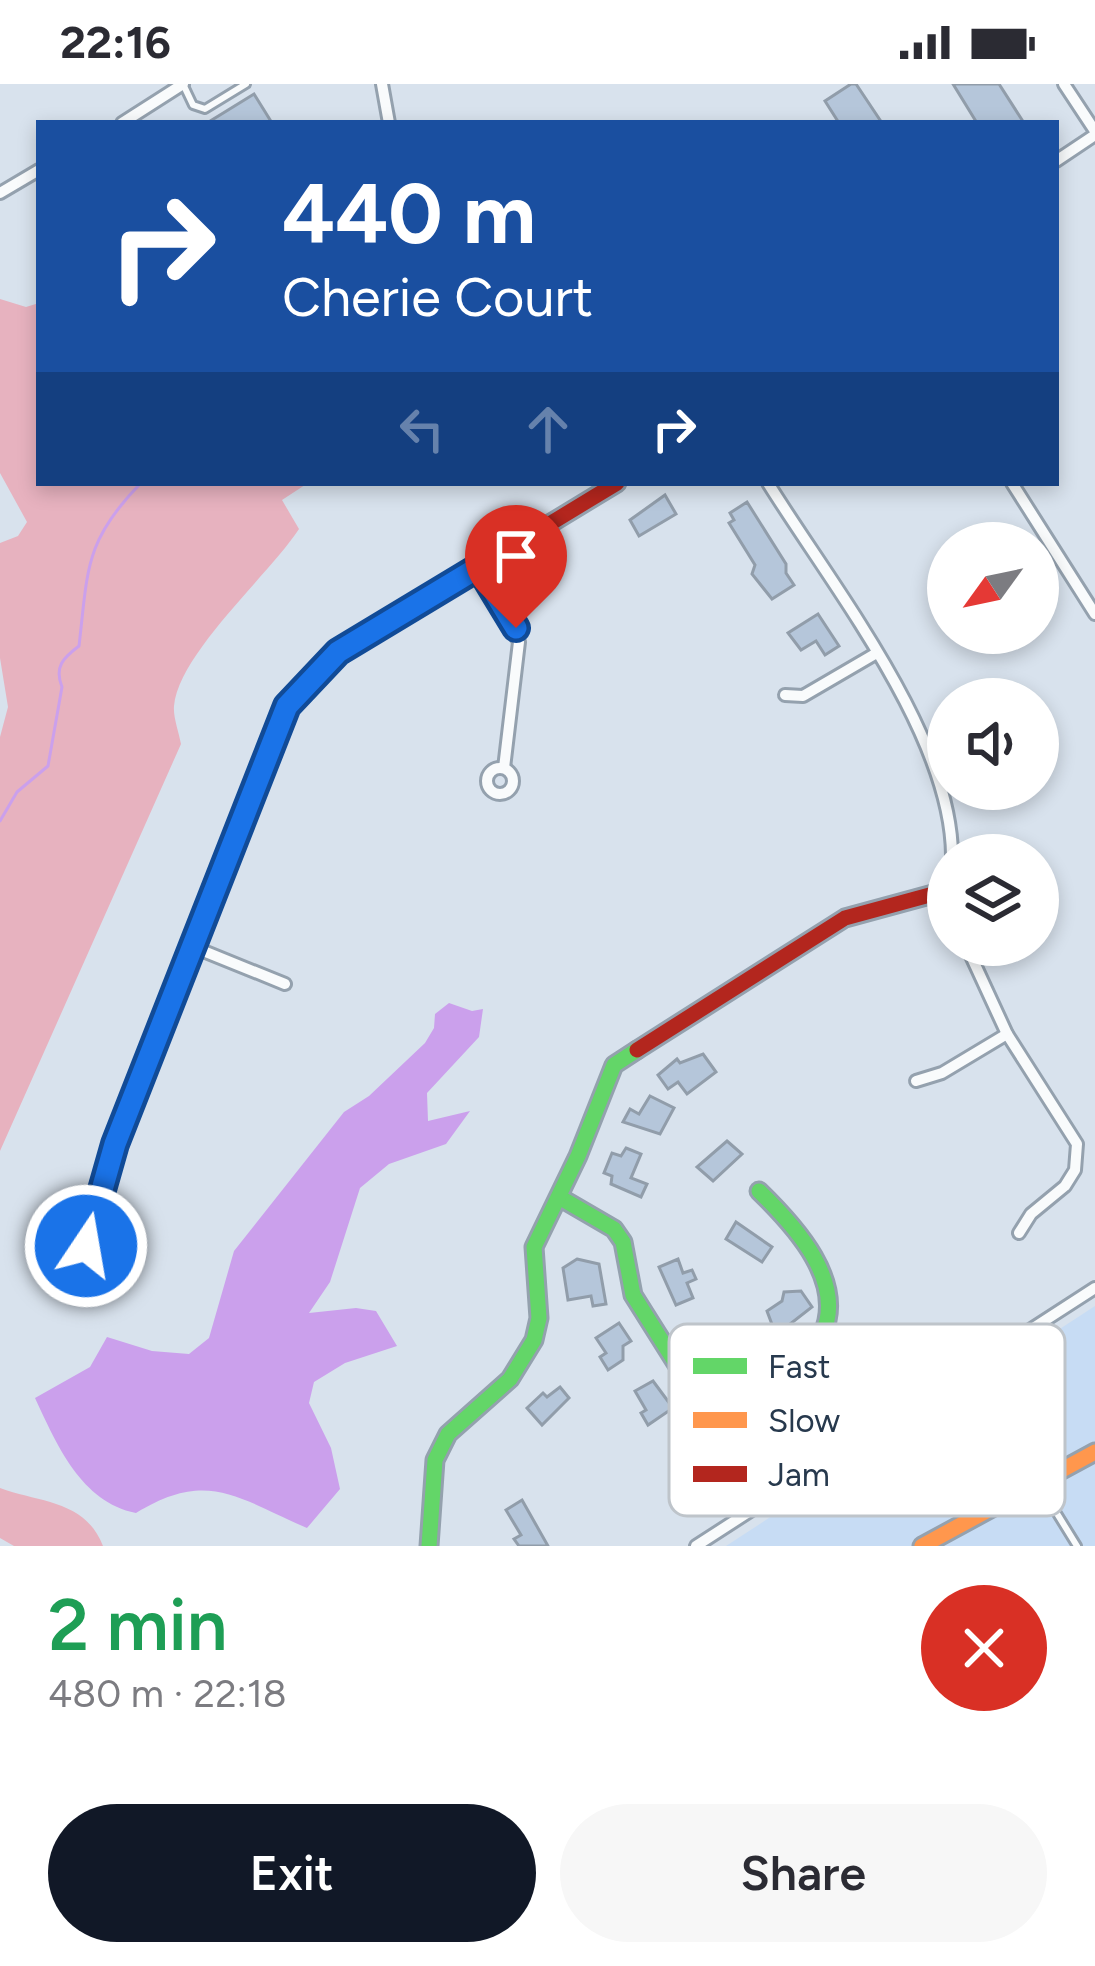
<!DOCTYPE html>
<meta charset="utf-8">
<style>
body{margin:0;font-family:Figtree,sans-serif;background:#f7f7f7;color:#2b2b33;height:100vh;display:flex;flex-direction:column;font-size:45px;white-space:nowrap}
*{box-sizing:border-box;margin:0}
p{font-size:39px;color:#7c7c81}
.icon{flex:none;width:66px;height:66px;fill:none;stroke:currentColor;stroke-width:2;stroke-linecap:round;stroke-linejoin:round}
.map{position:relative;height:1462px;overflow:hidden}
.sheet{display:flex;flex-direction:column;background:#fff;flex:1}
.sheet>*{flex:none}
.top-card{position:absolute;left:36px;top:36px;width:1023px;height:366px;border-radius:0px;box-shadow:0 6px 18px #0003;background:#1a4fa0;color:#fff;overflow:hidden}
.needle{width:78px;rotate:237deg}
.controls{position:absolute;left:927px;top:438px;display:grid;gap:24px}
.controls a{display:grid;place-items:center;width:132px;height:132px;border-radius:50%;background:#fff;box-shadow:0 6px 18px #0003;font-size:60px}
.pin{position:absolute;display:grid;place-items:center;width:102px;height:102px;color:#fff;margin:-123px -51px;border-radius:50% 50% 50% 0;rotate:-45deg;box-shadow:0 0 12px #0007}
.pin .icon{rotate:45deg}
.me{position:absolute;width:132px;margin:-66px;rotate:12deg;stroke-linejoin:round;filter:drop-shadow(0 0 9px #0008)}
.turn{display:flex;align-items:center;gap:42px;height:252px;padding:0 48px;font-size:54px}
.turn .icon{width:156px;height:156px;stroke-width:2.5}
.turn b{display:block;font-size:84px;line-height:102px}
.lanes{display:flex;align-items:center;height:114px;padding:0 48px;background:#0003;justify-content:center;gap:60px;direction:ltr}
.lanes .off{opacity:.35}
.round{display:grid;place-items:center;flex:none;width:126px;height:126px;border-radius:63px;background:#f7f7f7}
.summary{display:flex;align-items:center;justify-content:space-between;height:204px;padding:0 48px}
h1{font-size:72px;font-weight:600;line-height:90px;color:#1e9e55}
.action{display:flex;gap:24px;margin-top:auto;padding:24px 48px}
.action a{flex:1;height:138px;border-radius:72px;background:#111827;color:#fff;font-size:48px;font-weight:600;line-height:138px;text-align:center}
.action a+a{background:#f7f7f7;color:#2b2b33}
.status{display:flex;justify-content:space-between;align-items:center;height:84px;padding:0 60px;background:#fff;direction:ltr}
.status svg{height:33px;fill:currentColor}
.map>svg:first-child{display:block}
.built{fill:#c7dcf4}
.forest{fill:#e7b2bf}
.water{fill:#cba0ec}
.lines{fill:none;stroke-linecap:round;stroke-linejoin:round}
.stream{stroke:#cba0ec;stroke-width:3}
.building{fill:#b5c6da;stroke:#919daa;stroke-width:3}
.lane-casing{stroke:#94a1ae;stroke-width:12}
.street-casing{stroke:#94a1ae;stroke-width:16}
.fast-casing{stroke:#94a1ae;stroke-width:21}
.slow-casing{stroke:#94a1ae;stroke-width:21}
.jam-casing{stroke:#94a1ae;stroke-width:21}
.lane{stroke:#f9fbfc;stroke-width:6}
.street{stroke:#f9fbfc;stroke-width:10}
.fast{stroke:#63d668;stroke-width:15}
.slow{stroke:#ff974d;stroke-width:15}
.jam{stroke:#b3261e;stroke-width:15}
.route-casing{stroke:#114b97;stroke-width:30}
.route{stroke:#1a73e8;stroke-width:21}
.key{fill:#fff;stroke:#bec4ca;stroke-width:3}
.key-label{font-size:33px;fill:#27394d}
</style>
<div class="status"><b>22:16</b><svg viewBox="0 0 49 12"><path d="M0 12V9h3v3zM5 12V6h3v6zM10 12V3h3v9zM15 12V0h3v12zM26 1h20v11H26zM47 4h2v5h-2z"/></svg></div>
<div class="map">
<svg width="1095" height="1462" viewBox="0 0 1095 1462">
<rect width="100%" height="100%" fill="#d8e2ed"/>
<polygon class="built" points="1095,1222 1095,1462 726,1462"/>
<g class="forest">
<path d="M0,215l26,8 13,-4v180h269l-26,17 17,29c-31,47 -120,124 -125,177 -1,11 5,27 7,38l-181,407v-414l8,-30 -8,-49v-115l18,-7 9,-14 -27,-49z"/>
<path d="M0,1404c41,15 85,12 103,58h-89l-14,-8z"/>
</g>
<path class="water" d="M449,919l23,8 11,-2 -4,28 -52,56 1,28 42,-10 -24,33 -57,20 -29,24 -30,94 -21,31 47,-5 20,3 21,35 -52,17 -31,19 -5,21 22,45 9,41 -33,39c-70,-30 -99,-59 -171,-15 -55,-11 -79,-68 -101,-115l55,-31 17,-30 45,14 37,3 20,-16 25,-87 110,-139 25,-16 56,-53 9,-15 1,-14z"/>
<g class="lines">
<path class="stream" d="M0,737l17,-29 31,-26 14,-79c-8,-20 1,-29 17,-41 9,-76 5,-105 62,-163"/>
</g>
<g class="building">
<polygon points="851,0 856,0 882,39 839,39 825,17"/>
<polygon points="953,0 999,0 1024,39 977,39"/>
<polygon points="254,10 272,39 207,39"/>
<polygon points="665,411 676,430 639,452 630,436"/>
<polygon points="747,418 786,480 786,489 794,501 772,515 752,490 755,481 729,439 734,436 730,429"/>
<polygon points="818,530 839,562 825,571 816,557 801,566 788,549"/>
<polygon points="703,970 716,988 687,1010 678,998 668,1005 658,991 677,975 680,979"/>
<polygon points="650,1012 674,1024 660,1050 623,1038 630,1025 639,1030"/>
<polygon points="727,1057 742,1070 713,1097 697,1083"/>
<polygon points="626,1064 641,1070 631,1094 647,1100 641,1113 611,1100 612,1092 604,1089 612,1069 621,1072"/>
<polygon points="736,1138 772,1163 762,1178 726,1155"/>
<polygon points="577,1175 599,1180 606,1220 593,1222 591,1212 568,1216 563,1184"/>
<polygon points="678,1175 683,1189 692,1186 696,1195 687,1199 693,1214 676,1221 659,1183"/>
<polygon points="801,1207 812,1223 776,1251 767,1227 782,1217 784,1208"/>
<polygon points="619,1239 631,1257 623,1262 623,1276 608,1286 600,1273 606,1269 596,1254"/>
<polygon points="653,1297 673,1324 648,1341 641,1329 646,1326 635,1307"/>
<polygon points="560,1303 569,1314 542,1341 527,1324 543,1309 547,1313"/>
<polygon points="522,1416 548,1462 519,1462 514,1455 521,1451 506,1426"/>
</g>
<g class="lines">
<defs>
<g id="lane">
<polyline points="183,0 193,21 205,25 246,0"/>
<polyline points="1040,1402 1077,1462"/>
</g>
<g id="street">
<polyline points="382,0 389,39"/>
<polyline points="1064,0 1095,47"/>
<polyline points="122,39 183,0"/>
<polyline points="1056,77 1095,51"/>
<polyline points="0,109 39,86"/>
<path d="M768,399c64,103 183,251 184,372"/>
<polyline points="1012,399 1095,530"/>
<polyline points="479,483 519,558 504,684"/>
<polyline points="785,611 803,612 875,570"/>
<circle cx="500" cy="697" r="13"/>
<polyline points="966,861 1007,950 1077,1060 1075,1086 1065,1102 1031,1130 1019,1149"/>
<polyline points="191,862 285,900"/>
<polyline points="916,997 942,989 1007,950"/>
<polyline points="696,1462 1095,1204"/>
</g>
<g id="fast">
<path d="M559,1113l55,32 9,13 10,53 51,81 38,19 100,-60c25,-53 -27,-109 -63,-144"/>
<polyline points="429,1462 435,1376 448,1350 510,1295 534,1256 539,1234 534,1163 578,1072 614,981 637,966"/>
</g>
<g id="slow">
<path d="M86,1162l14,-64 177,-457c43,-69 99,-96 167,-137"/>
<polyline points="922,1462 1095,1368"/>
</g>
<g id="jam">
<polyline points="444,504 617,399"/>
<polyline points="637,966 845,834 948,806"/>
</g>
</defs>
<use href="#lane" class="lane-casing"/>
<use href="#street" class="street-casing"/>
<use href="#fast" class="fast-casing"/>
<use href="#slow" class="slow-casing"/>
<use href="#jam" class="jam-casing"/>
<use href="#lane" class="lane"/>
<use href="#street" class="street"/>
<use href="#fast" class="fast"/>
<use href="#slow" class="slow"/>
<use href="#jam" class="jam"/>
</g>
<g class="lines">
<defs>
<polyline id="route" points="86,1162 115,1060 287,622 338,568 479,483 516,544"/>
</defs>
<use href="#route" class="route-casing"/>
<use href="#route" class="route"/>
</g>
<rect x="669" y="1240" width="396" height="192" rx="18" class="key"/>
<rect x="693" y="1274" width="54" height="16" fill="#63d668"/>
<rect x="693" y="1328" width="54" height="16" fill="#ff974d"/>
<rect x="693" y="1382" width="54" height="16" fill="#b3261e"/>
<g class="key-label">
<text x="768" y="1294">Fast</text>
<text x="768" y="1348">Slow</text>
<text x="768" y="1402">Jam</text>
</g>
</svg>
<div class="controls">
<a><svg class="needle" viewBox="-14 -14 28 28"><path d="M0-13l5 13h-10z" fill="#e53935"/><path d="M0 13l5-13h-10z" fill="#7c7c81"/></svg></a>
<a><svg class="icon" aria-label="sound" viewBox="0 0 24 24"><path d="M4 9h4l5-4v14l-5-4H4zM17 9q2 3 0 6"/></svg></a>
<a><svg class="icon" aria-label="layers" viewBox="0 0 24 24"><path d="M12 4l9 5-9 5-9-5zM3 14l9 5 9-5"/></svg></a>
</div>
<div class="pin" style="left:516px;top:544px;background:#d93025"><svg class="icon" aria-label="arrive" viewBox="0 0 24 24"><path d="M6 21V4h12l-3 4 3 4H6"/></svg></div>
<svg class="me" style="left:86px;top:1162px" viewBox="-20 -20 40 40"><circle r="17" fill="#1a73e8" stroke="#fff" stroke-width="3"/><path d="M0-11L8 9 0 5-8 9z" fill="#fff"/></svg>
<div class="top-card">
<div class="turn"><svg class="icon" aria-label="right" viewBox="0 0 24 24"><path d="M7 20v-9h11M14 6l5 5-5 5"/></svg><div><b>440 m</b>Cherie Court</div></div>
<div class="lanes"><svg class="icon off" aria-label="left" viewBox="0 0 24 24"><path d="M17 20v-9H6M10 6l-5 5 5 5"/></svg><svg class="icon off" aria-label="ahead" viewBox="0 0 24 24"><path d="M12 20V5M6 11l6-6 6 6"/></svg><svg class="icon" aria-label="right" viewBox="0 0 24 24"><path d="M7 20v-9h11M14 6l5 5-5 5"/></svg></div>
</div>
</div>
<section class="sheet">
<div class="summary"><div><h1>2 min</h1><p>480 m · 22:18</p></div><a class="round" style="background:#d93025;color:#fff"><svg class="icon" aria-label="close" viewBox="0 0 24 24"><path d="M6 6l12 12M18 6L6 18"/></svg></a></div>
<div class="action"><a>Exit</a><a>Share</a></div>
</section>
